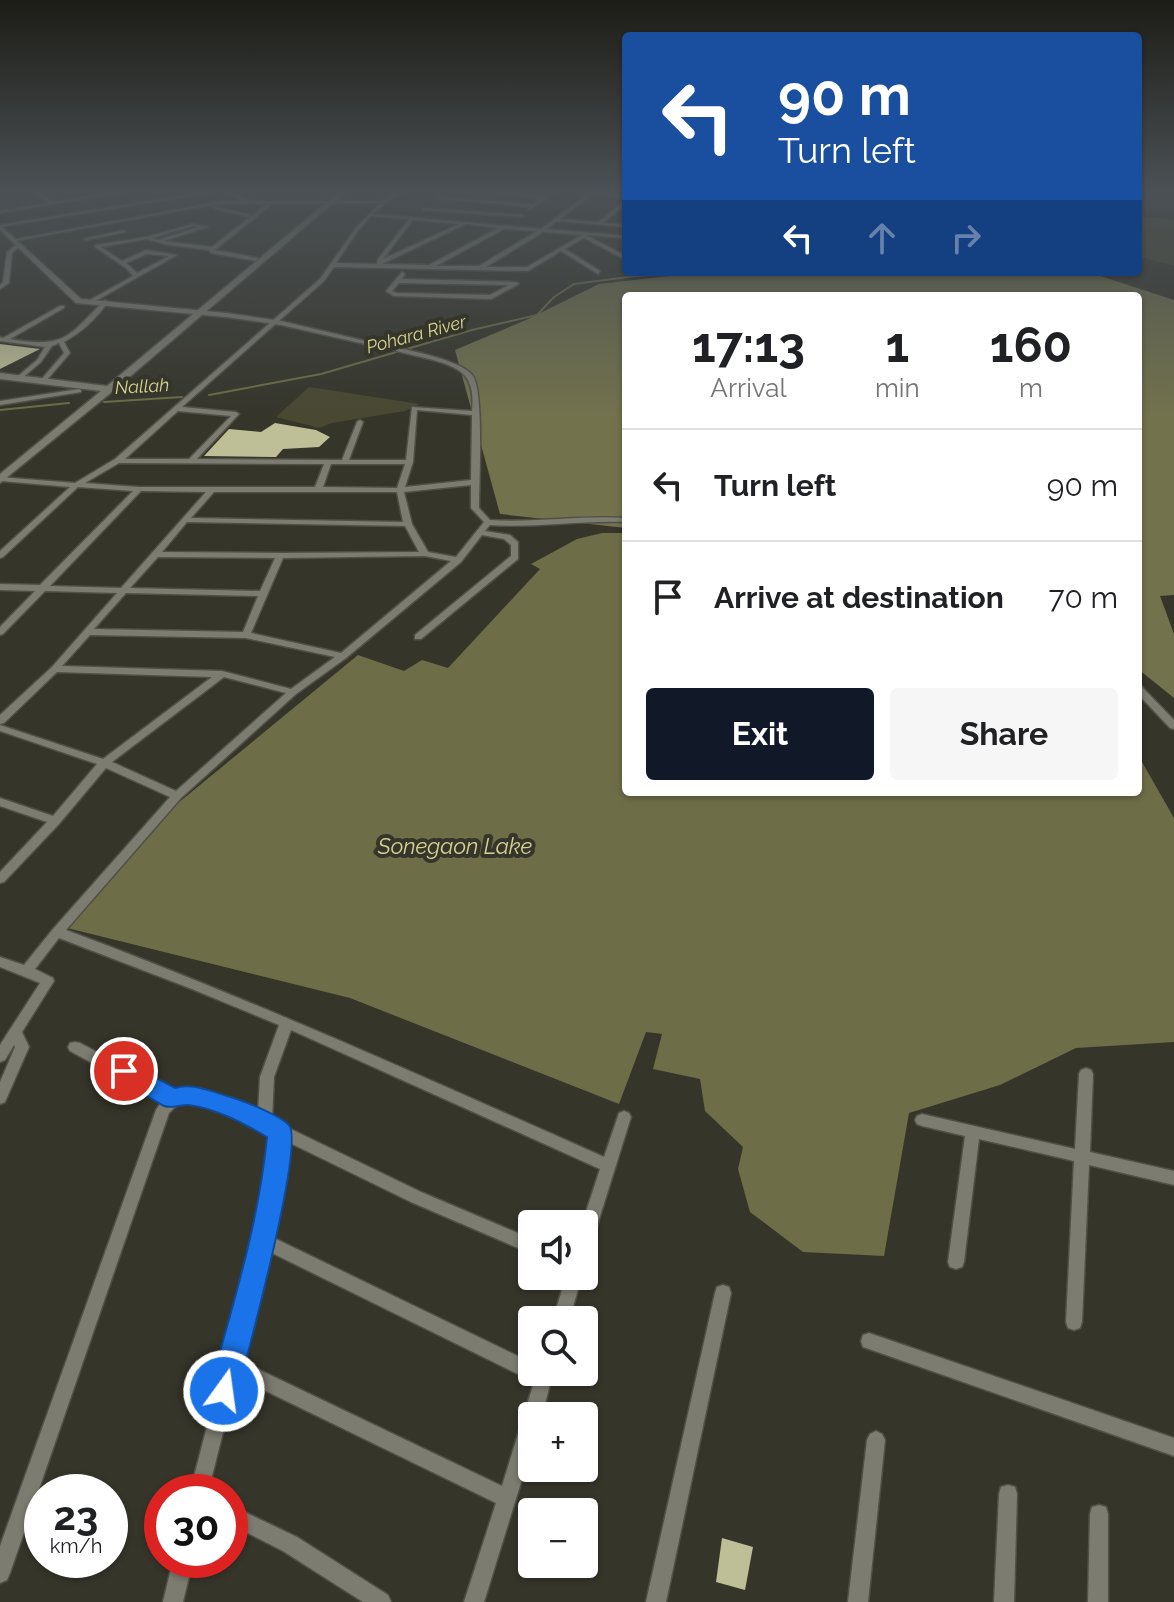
<!DOCTYPE html>
<meta charset="utf-8">
<style>
body{margin:0;font-family:Raleway,sans-serif;background:#f6f6f6;color:#202124;height:100vh;display:flex;flex-direction:column;font-size:30px;white-space:nowrap}
*{box-sizing:border-box;margin:0}
p{font-size:26px;color:#757577}
.icon{flex:none;width:44px;height:44px;fill:none;stroke:currentColor;stroke-width:2;stroke-linecap:round;stroke-linejoin:round}
.map{position:relative;flex:1;overflow:hidden}
.side{position:absolute;left:622px;top:292px;width:520px;height:504px;display:flex;flex-direction:column;background:#fff;border-radius:8px;box-shadow:0 2px 6px #0004}
.side>*{flex:none}
.top-card{position:absolute;left:622px;top:32px;width:520px;height:244px;border-radius:8px;box-shadow:0 2px 6px #0004;background:#1a4fa0;color:#fff;overflow:hidden}
.buttons{position:absolute;left:518px;top:1210px;display:grid;gap:16px}
.buttons a{display:grid;place-items:center;width:80px;height:80px;border-radius:8px;background:#fff;box-shadow:0 2px 6px #0004;font-size:40px}
.speed{position:absolute;left:24px;top:1474px;display:flex;gap:16px;font-size:40px;font-weight:700;text-align:center}
.speed>*{display:grid;place-content:center;width:104px;height:104px;border-radius:50%;background:#fff;box-shadow:0 2px 6px #0004;line-height:1}
.speed small{font-size:20px;font-weight:400}
.speed .limit{border:12px solid #d22;background:#fff;color:#111}
.pin{position:absolute;display:grid;place-items:center;width:68px;height:68px;color:#fff;margin:-34px;border:4px solid #fff;border-radius:50%;box-shadow:0 2px 8px #0007}
.me{position:absolute;width:88px;margin:-44px;rotate:14deg;stroke-linejoin:round;filter:drop-shadow(0 0 6px #0008)}
.turn{display:flex;align-items:center;gap:28px;height:168px;padding:0 24px;font-size:36px}
.turn .icon{width:104px;height:104px;stroke-width:2.5}
.turn b{display:block;font-size:56px;line-height:68px}
.lanes{display:flex;align-items:center;height:76px;padding:0 24px;background:#0003;justify-content:center;gap:40px;direction:ltr}
.lanes .off{opacity:.35}
.eta{display:flex;justify-content:space-evenly;align-items:center;height:136px;text-align:center}
.eta b{font-size:48px;font-weight:700;line-height:56px}
.cta{display:flex;gap:16px;margin-top:auto;padding:16px 24px}
.cta a{flex:1;height:92px;border-radius:8px;background:#111827;color:#fff;font-size:32px;font-weight:700;line-height:92px;text-align:center}
.cta a+a{background:#f6f6f6;color:#202124}
ul{padding:0;list-style:none}
li{display:flex;align-items:center;gap:24px;height:112px;padding:0 24px;border-top:2px solid #e0e0e0}
li div{flex:1}
li b{display:block;font-size:30px}
li em{font-style:normal}
.map>svg:first-child{display:block}
.green{fill:#494831}
.forest{fill:#72724d}
.water{fill:#6d6d48}
.lines{fill:none;stroke-linecap:round;stroke-linejoin:round}
.stream{stroke:#6d6d48;stroke-width:2}
.building{fill:#bebe97}
.minor-casing{stroke:#505048;stroke-width:3}
.tertiary-casing{stroke:#505048;stroke-width:3}
.secondary-casing{stroke:#505048;stroke-width:3}
.minor{fill:#7c7c70;fill-rule:evenodd}
.tertiary{fill:#7c7c70;fill-rule:evenodd}
.secondary{fill:#7c7c70;fill-rule:evenodd}
.route{fill:#1a73e8;stroke:#114b97;stroke-width:2}
.labels{text-anchor:middle;dominant-baseline:central;stroke-width:8;stroke-linejoin:round;paint-order:stroke}
.far-water-label{font-size:18px;font-style:italic;fill:#d4d393;stroke:#35352a}
.water-label{font-size:22px;font-style:italic;fill:#d4d393;stroke:#35352a}
</style>
<div class="map">
<svg width="1174" height="1602" viewBox="0 0 1174 1602">
<rect width="100%" height="100%" fill="#35352a"/>
<g class="green">
<polygon points="1138,216 1174,220 1174,266 1138,256"/>
<polygon points="309,387 420,404 405,411 332,423 319,428 276,417"/>
</g>
<polygon class="forest" points="705,272 1088,272 1174,300 1174,595 1160,596 1174,634 1174,698 1138,669 1138,296 626,296 626,528 500,514 455,350 526,320 599,284"/>
<polygon class="water" points="602,533 626,533 626,792 1138,792 1138,755 1174,818 1174,1042 1076,1048 1000,1085 909,1113 884,1256 803,1252 750,1212 738,1169 743,1147 705,1111 700,1079 653,1069 662,1034 646,1032 619,1104 350,998 67,928 172,808 358,655 404,671 422,660 448,668 540,569 531,564 577,539"/>
<g class="lines">
<g class="stream">
<polyline points="209,395 321,374 472,330 537,315 554,297 574,284 667,272"/>
<polyline points="104,402 182,397"/>
<polyline points="0,410 69,403"/>
</g>
</g>
<g class="building">
<polygon points="0,344 40,349 0,369"/>
<polygon points="275,423 316,430 330,437 319,447 283,449 276,457 204,456 229,429 261,432"/>
<polygon points="722,1538 753,1547 745,1590 716,1582"/>
</g>
<g class="lines">
<defs>
<g id="minor">
<polygon points="33,192 38,192 54,202 112,192 123,192 0,213 0,211 49,203"/>
<polygon points="203,192 215,192 0,227 0,225"/>
<path d="M226,192h6l18,9h133l14,-9h6l-13,8 -17,14 168,15 49,-37 36,4v2l-33,-4 -33,25 38,3 28,-22v3l-23,20 23,2v2l-69,-6 -10,8 79,7v2l-40,-3 40,21v4l-42,-22 -19,11 35,22 -2,3 -37,-23 -33,20 -194,-4 -10,14 -142,126 54,5 3,2 -42,45 145,1 15,-38 3,-2 3,2 -14,38h57l6,-53 60,4c1,-11 1,-21 -4,-31 -11,-21 -60,-23 -80,-32l3,-2c19,5 71,14 82,30 11,16 6,107 6,132l11,12c46,3 91,-5 136,-2v4c-45,-2 -90,6 -136,3l-5,6 25,4 8,7v17l-97,80h-6v-4l96,-79v-11l-7,-6 -22,-4 -21,27 -115,96 -50,36 -115,104 -115,132c183,68 360,148 538,227l15,-44 5,-2 5,2 2,4 -39,125 -2,5 -6,2v-25h-2l18,-55 -309,-139 -17,47 -2,43 149,72 111,47v15l-121,-52 -125,-61 -2,31 -12,65 260,126v9h21l-11,44h-10v31l-48,155h-20l32,-99 -259,-126 -29,115h-18l65,-251 13,-69 4,-38c-27,-14 -59,-34 -91,-33l-12,12 -159,460 -3,7 -7,3v-37l156,-436 6,-9 -92,-50 -2,-4 2,-4 5,-1 5,1 93,49c28,-9 60,9 85,21l2,-36 19,-52 -87,-36 -133,-51 -24,31 18,9 1,3 -32,51 7,15 -24,55 -5,2v-22l15,-35 -1,-2 -9,15 -5,2v-17l40,-62 -40,-16v-10l24,8 29,-36 117,-132 -64,-29 -47,56 -55,58 -4,1v-11l47,-50 -47,-16v-8l53,18 44,-52 -97,-33v-6l103,34 109,-82 -155,-5 -53,51 -4,1v-9l52,-48 65,-74 -72,-2 -42,43 -3,1v-8l35,-36 -35,-1v-6l40,1 93,-94 -55,-4 -75,70 -3,1v-7l70,-64 -69,-6 -1,-4 75,6 40,-24 205,-180 35,-50 25,-26 -108,1 -57,46 43,8 -2,3 -45,-8 -2,-3 -41,-5 -21,-6 -46,8 21,14 24,-11 31,5 -85,48 -2,-3 43,-24 -7,-8 -31,-21v-2l52,-8 45,-13 16,3 -44,14 48,6 38,-30 -35,-8v-2l38,8 14,-11h-50l-203,37 -2,-1 205,-38 26,-1zM371,216l38,3 -31,40 -1,5 -41,-1 22,-32zM413,220l46,4 -76,35zM466,224l32,4 -69,37 -47,-1zM192,226l7,1 -41,13 -5,-2zM504,229l33,2 -58,35h-43zM543,232l39,3 -55,32h-41zM147,254l22,2 -32,17 -11,-10zM417,410l55,5 -1,65 -66,7 8,-25zM178,411l53,5 -42,43h-64zM119,463l205,1 -9,23h-176l-54,-4zM331,464h74l-8,24 -74,-1zM471,485v23l13,14 -28,35 -28,-5 -16,-28 -8,-32zM141,491l65,1 -85,96 -71,-2zM214,492h183l6,30 -212,-4zM187,522l218,4 14,26 -139,1 -118,-1zM425,556l26,5 -110,92 -90,-20 32,-75zM158,557l117,1 -15,33 -130,-3zM126,593l132,3 -15,36 -149,-3zM90,635l156,3 89,19 -44,32 -69,-18 -160,-5zM224,677l62,16 -110,98 -64,-29zM268,1251l266,131 -32,104 -261,-125z"/>
<polygon points="488,192 545,196 549,192 554,192 530,210 528,209 530,207 436,198 438,197 533,204 541,198"/>
<polygon points="424,208 522,215 524,216 522,217 422,210"/>
<polygon points="124,230 126,232 86,240 84,239"/>
<polygon points="17,244 21,245 12,253 9,283 0,289 0,285 3,282 7,252"/>
<path d="M402,272l3,2 -3,5 114,3 3,2 -28,15 -97,-3 -8,-5zM399,283l110,2 -19,10 -93,-2 -5,-2z"/>
<path d="M105,300l3,2c-12,17 -26,30 -44,40l6,11 -25,29 -5,-1 24,-28 -5,-10 -7,3 -11,16 -20,17h-4v-2l20,-17 8,-13 -45,-6v-4l3,1 57,-32h4v2l-54,31c56,10 58,-3 95,-39z"/>
<polygon points="79,389 81,390 81,392 0,405 0,401"/>
<polygon points="1138,685 1141,686 1174,720 1174,729 1170,728 1138,694"/>
<polygon points="1086,1068 1091,1070 1093,1074 1090,1152 1174,1171 1174,1185 1089,1165 1082,1322 1080,1328 1074,1330 1068,1328 1066,1322 1074,1161 979,1139 964,1262 962,1267 956,1269 950,1267 948,1262 965,1136 922,1126 917,1124 915,1120 917,1116 922,1114 1075,1149 1079,1074 1081,1070"/>
<polygon points="566,1276 582,1276 569,1320 553,1320"/>
<polygon points="723,1285 729,1287 731,1293 666,1602 646,1602 715,1293 717,1287"/>
<polygon points="869,1333 1174,1438 1174,1456 869,1349 863,1347 861,1341 863,1335"/>
<polygon points="876,1431 882,1434 885,1440 868,1602 848,1602 867,1440 870,1434"/>
<polygon points="1008,1485 1015,1487 1017,1494 1014,1602 994,1602 999,1494 1001,1487"/>
<polygon points="230,1505 297,1537 388,1595 391,1602 363,1602 283,1551 230,1524"/>
<polygon points="1099,1505 1106,1507 1108,1514 1108,1602 1088,1602 1090,1514 1092,1507"/>
<polygon points="173,1560 193,1560 183,1602 163,1602"/>
</g>
<polygon id="tertiary" points="0,225 81,299 226,313 281,321 395,348 391,350 281,325 226,317 76,303 0,230"/>
<polygon id="secondary" points="339,192 346,192 113,391 0,483 0,474 101,391 0,379 0,373 107,386"/>
</defs>
<use href="#minor" class="minor-casing"/>
<use href="#tertiary" class="tertiary-casing"/>
<use href="#secondary" class="secondary-casing"/>
<use href="#minor" class="minor"/>
<use href="#tertiary" class="tertiary"/>
<use href="#secondary" class="secondary"/>
</g>
<linearGradient id="sky" x2="0" y2="1"><stop stop-color="#1d1d17"/><stop offset="0.46" stop-color="#4b5155"/><stop offset="1" stop-color="#4b5155" stop-opacity="0"/></linearGradient>
<rect width="1174" height="417" fill="url(#sky)"/>
<path class="route" d="M124,1061l51,27c18,-6 40,5 59,10 12,4 47,18 55,27 16,19 -42,231 -51,266l-4,10 -10,4 -11,-4 -4,-10c23,-84 50,-168 58,-254 -24,-14 -50,-28 -78,-32 -9,-1 -15,4 -25,1l-49,-29 -3,-6 3,-7z"/>
<g class="labels">
<g class="far-water-label">
<text transform="translate(416 334) rotate(-15)">Pohara River</text>
<text transform="translate(142 386) rotate(-3)">Nallah</text>
</g>
<g class="water-label">
<text x="455" y="846">Sonegaon Lake</text>
</g>
</g>
</svg>
<div class="buttons">
<a><svg class="icon" aria-label="sound" viewBox="0 0 24 24"><path d="M4 9h4l5-4v14l-5-4H4zM17 9q2 3 0 6"/></svg></a>
<a><svg class="icon" aria-label="search" viewBox="0 0 24 24"><circle cx="10" cy="10" r="6"/><path d="M15 15l6 6"/></svg></a>
<a>+</a>
<a>−</a>
</div>
<div class="speed"><div>23<small>km/h</small></div><div class="limit">30</div></div>
<div class="pin" style="left:124px;top:1071px;background:#d93025"><svg class="icon" aria-label="arrive" viewBox="0 0 24 24"><path d="M6 21V4h12l-3 4 3 4H6"/></svg></div>
<svg class="me" style="left:224px;top:1391px" viewBox="-20 -20 40 40"><circle r="17" fill="#1a73e8" stroke="#fff" stroke-width="3"/><path d="M0-11L8 9 0 5-8 9z" fill="#fff"/></svg>
<div class="top-card">
<div class="turn"><svg class="icon" aria-label="left" viewBox="0 0 24 24"><path d="M17 20v-9H6M10 6l-5 5 5 5"/></svg><div><b>90 m</b>Turn left</div></div>
<div class="lanes"><svg class="icon" aria-label="left" viewBox="0 0 24 24"><path d="M17 20v-9H6M10 6l-5 5 5 5"/></svg><svg class="icon off" aria-label="ahead" viewBox="0 0 24 24"><path d="M12 20V5M6 11l6-6 6 6"/></svg><svg class="icon off" aria-label="right" viewBox="0 0 24 24"><path d="M7 20v-9h11M14 6l5 5-5 5"/></svg></div>
</div>
<section class="side">
<div class="eta">
<div><b>17:13</b><p>Arrival</p></div>
<div><b>1</b><p>min</p></div>
<div><b>160</b><p>m</p></div>
</div>
<ul>
<li><svg class="icon" aria-label="left" viewBox="0 0 24 24"><path d="M17 20v-9H6M10 6l-5 5 5 5"/></svg><div><b>Turn left</b></div><em>90 m</em></li>
<li><svg class="icon" aria-label="arrive" viewBox="0 0 24 24"><path d="M6 21V4h12l-3 4 3 4H6"/></svg><div><b>Arrive at destination</b></div><em>70 m</em></li>
</ul>
<div class="cta"><a>Exit</a><a>Share</a></div>
</section>
</div>
